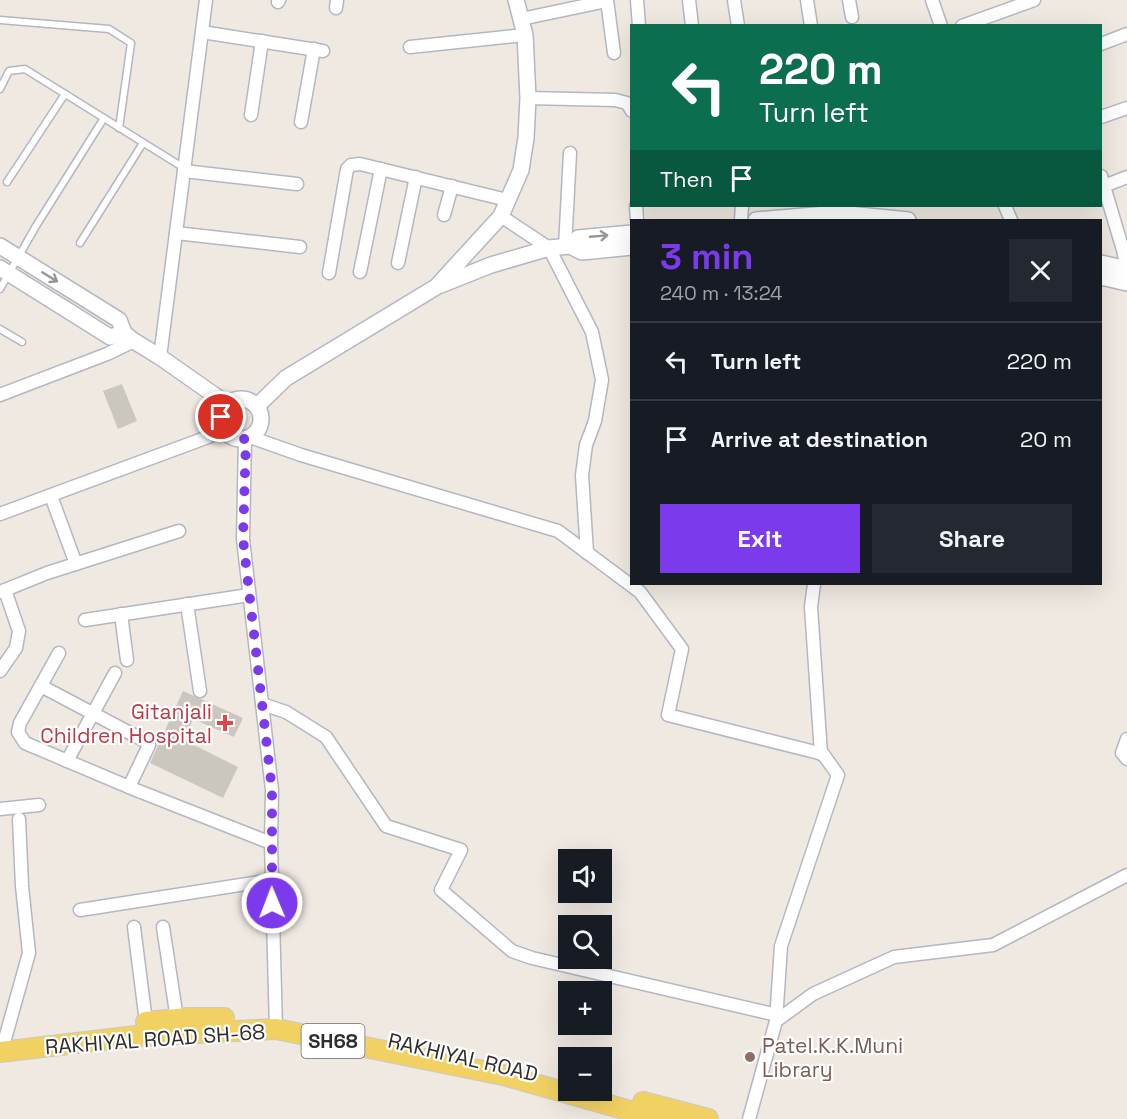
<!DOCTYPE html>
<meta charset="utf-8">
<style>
body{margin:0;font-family:"Space Grotesk",sans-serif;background:#242831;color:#f1f3f6;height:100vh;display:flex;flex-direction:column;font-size:22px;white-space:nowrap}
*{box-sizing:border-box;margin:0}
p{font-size:20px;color:#9ea1a6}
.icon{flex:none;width:33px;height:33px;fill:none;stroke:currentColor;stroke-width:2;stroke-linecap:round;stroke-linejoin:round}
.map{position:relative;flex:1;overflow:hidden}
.details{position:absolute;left:630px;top:219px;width:472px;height:366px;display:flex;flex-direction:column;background:#171b24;border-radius:0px;box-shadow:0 6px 24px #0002}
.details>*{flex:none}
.banner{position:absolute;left:630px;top:24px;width:472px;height:183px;border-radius:0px;box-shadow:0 6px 24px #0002;background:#0b6e4f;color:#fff;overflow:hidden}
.tools{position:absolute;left:558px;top:849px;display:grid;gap:12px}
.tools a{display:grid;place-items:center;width:54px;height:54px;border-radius:0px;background:#171b24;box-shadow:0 6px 24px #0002;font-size:30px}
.pin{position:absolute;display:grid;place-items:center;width:51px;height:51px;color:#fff;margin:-26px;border:3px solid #fff;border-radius:50%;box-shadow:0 2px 6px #0007}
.me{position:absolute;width:66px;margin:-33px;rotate:359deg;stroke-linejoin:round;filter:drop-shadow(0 0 4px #0008)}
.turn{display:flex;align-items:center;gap:21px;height:126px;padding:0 30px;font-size:27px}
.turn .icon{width:78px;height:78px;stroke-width:2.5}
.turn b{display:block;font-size:42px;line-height:51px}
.then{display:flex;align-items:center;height:57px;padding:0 30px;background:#0003;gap:12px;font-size:22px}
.round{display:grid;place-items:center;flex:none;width:63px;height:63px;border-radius:0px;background:#242831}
.summary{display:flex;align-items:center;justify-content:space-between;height:102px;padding:0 30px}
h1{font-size:36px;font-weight:600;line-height:45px;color:#7c3aed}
.action{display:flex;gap:12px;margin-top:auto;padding:12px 30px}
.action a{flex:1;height:69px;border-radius:0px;background:#7c3aed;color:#fff;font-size:24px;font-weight:600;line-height:69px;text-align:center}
.action a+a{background:#242831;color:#f1f3f6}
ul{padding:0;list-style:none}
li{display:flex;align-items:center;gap:18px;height:78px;padding:0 30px;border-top:2px solid #363941}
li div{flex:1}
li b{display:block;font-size:22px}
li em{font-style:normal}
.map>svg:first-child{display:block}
.building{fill:#cbc7bf}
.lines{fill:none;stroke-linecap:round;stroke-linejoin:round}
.service-casing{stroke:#b4b7c1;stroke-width:9}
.minor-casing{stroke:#b4b7c1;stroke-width:15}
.tertiary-casing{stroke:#b4b7c1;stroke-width:18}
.primary-casing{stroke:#c9c9c9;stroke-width:22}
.service{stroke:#fff;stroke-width:6}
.minor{stroke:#fff;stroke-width:12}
.tertiary{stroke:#fff;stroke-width:15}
.primary{stroke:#f2d163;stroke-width:20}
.oneway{stroke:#969696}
.route{stroke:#7c3aed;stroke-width:10;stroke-dasharray:0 18}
.health-dot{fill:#e0444e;stroke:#fff;stroke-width:2}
.education-dot{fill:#8d6e63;stroke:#fff;stroke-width:2}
.labels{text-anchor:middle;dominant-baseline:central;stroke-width:4.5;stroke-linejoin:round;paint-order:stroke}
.shield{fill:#fff;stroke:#6d6d6d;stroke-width:1.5}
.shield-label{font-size:20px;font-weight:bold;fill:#2e2e2e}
.health-label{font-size:21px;fill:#be3a42;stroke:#fff;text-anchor:end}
.street-label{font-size:21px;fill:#2e2e2e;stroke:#fff}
.education-label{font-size:21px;fill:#785e54;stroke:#fff;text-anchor:start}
</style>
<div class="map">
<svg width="1127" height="1119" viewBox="0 0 1127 1119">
<rect width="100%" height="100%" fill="#efe9e1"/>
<g class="building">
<polygon points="122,384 137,421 118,429 103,391"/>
<polygon points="183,691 243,718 234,737 193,719 184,740 238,767 223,798 150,763"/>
</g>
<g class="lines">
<defs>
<g id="service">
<polyline points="0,20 109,29 131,43 119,128"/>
<polyline points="0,89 9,71 25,69 184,168"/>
<polyline points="7,182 65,94"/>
<polyline points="80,243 143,143"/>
<polyline points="0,289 36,226 104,118"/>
<polyline points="0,329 22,342"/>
</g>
<g id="minor">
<polyline points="607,0 614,53"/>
<polyline points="637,0 639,26"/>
<polyline points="689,0 692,26"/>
<polyline points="734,0 738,26"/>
<polyline points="807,0 811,26"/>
<polyline points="849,0 852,17"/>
<polyline points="932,0 941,26"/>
<polyline points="278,2 279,0"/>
<polyline points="336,8 337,0"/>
<polyline points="521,19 607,1"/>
<polyline points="962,26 1034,0"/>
<polyline points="202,32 323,51"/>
<polyline points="1101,44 1127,34"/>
<polyline points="410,47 525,35"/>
<polyline points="528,98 615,100 627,103 632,111"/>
<polyline points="251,115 262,41"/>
<polyline points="1101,117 1127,108"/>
<polyline points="301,122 314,49"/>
<polyline points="184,171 297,184"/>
<polyline points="1101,176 1123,250 1127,269"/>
<polyline points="1104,186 1127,177"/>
<polyline points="636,206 637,220"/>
<polyline points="1005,206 1011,220"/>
<polyline points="444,215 452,186"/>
<polyline points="501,216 549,248 592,332 602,380 595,421 586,445 582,475 587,553"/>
<polyline points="741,220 742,206"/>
<polyline points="176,233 300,247"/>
<polyline points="565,247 570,153"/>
<polyline points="398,263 416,177"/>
<polyline points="360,272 381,169"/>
<polyline points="329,273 347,169 351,165 360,164 507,200"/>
<polyline points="160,357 206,0"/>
<polyline points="0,395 107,354 134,341"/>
<polyline points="250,437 301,455 558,531 640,592 682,649 668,715 823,754 838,775 781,946 776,1021 749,1119"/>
<polyline points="245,439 243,539 272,790 271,843 276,1029"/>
<polyline points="51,496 76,564"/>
<polyline points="0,514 208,437 224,429"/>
<polyline points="814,584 811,607 821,754"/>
<polyline points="0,592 47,573 179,531"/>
<polyline points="187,604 200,691"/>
<polyline points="121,614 127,660"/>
<polyline points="85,620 249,595"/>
<polyline points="59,653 20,723 18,732 25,743 136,790 271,843"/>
<polyline points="0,671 16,648 19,631 5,590"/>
<polyline points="41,686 147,742 149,745 129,787"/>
<polyline points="262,704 286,712 326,737 386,826 461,850 441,890 512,951 532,958 777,1015"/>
<polyline points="1127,739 1122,753 1127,759"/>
<polyline points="67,761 115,673"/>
<polyline points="0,809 39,805"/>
<polyline points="80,910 272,880"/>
<polyline points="134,927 146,1022"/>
<polyline points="163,927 177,1019"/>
<polyline points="776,1021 813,994 894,957 993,945 1127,875"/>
<polyline points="5,1039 29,953 22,886 19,819"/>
</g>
<g id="tertiary">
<polyline points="756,220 838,213 908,220"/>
<polyline points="0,246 119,320 124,333 134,341 160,357 227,404"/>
<polyline points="570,246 578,238 632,233"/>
<polyline points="1101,263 1127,269"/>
<polyline points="0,268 110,337 124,333"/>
<polyline points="1101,277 1127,283"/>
<polyline points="441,285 491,265 549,248 570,246 582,252 632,247"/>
<circle cx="241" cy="419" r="20"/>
<polyline points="257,406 286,378 436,287 501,216 521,170 526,138 528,98 525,35 516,0"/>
</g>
<g id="primary">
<polyline points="146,1022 188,1018 224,1018"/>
<polyline points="0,1052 136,1036 276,1029 503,1075 659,1119"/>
<polyline points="643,1102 708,1119"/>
</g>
</defs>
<use href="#service" class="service-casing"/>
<use href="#minor" class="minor-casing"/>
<use href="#tertiary" class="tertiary-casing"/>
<use href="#primary" class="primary-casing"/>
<use href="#service" class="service"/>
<use href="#minor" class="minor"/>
<use href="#tertiary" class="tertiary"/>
<use href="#primary" class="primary"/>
</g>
<defs><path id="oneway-shaft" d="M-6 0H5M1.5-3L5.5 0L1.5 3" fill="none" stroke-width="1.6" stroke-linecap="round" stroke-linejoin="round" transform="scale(1.5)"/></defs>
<g class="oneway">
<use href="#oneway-shaft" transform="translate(599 236) rotate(-5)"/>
<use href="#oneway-shaft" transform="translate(50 277) rotate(32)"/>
</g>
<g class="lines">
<path class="route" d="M221,417c1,15 10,23 25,22l-3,100 29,251v113"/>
</g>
<path class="health-dot" d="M222 714h6v6h6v6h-6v6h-6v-6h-6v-6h6z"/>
<circle class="education-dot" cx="750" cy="1057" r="6"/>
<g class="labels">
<rect class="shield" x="301.5" y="1024" width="63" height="34" rx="4.5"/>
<g class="shield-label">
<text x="333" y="1041">SH68</text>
</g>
<g class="health-label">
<text x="212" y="711">Gitanjali<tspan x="212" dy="24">Children Hospital</tspan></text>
</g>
<g class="street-label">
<text transform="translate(155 1039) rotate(-4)">RAKHIYAL ROAD SH-68</text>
<text transform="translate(463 1057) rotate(13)">RAKHIYAL ROAD</text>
</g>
<g class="education-label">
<text x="762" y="1045">Patel.K.K.Muni<tspan x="762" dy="24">Library</tspan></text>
</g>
</g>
</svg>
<div class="tools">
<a><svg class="icon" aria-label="sound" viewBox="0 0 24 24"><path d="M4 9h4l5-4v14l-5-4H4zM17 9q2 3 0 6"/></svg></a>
<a><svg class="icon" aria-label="search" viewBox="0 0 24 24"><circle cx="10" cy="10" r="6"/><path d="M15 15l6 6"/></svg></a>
<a>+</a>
<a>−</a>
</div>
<div class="pin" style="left:221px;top:417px;background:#d93025"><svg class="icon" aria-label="arrive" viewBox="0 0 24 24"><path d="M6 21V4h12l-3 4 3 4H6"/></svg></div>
<svg class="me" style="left:272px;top:903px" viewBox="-20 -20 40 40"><circle r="17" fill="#7c3aed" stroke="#fff" stroke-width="3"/><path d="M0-11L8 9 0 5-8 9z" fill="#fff"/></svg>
<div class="banner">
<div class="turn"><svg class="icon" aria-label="left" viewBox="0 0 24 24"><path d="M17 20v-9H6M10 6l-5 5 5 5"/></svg><div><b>220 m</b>Turn left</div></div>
<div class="then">Then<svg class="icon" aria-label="arrive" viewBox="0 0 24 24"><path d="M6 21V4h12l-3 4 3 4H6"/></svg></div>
</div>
<section class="details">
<div class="summary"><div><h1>3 min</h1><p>240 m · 13:24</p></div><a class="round"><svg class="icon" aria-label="close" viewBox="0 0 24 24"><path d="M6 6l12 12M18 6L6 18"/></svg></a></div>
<ul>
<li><svg class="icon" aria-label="left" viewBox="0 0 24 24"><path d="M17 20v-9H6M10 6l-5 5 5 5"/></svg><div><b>Turn left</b></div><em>220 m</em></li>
<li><svg class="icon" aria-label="arrive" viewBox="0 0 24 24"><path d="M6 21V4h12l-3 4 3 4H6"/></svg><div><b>Arrive at destination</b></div><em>20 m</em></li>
</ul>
<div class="action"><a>Exit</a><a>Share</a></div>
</section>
</div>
